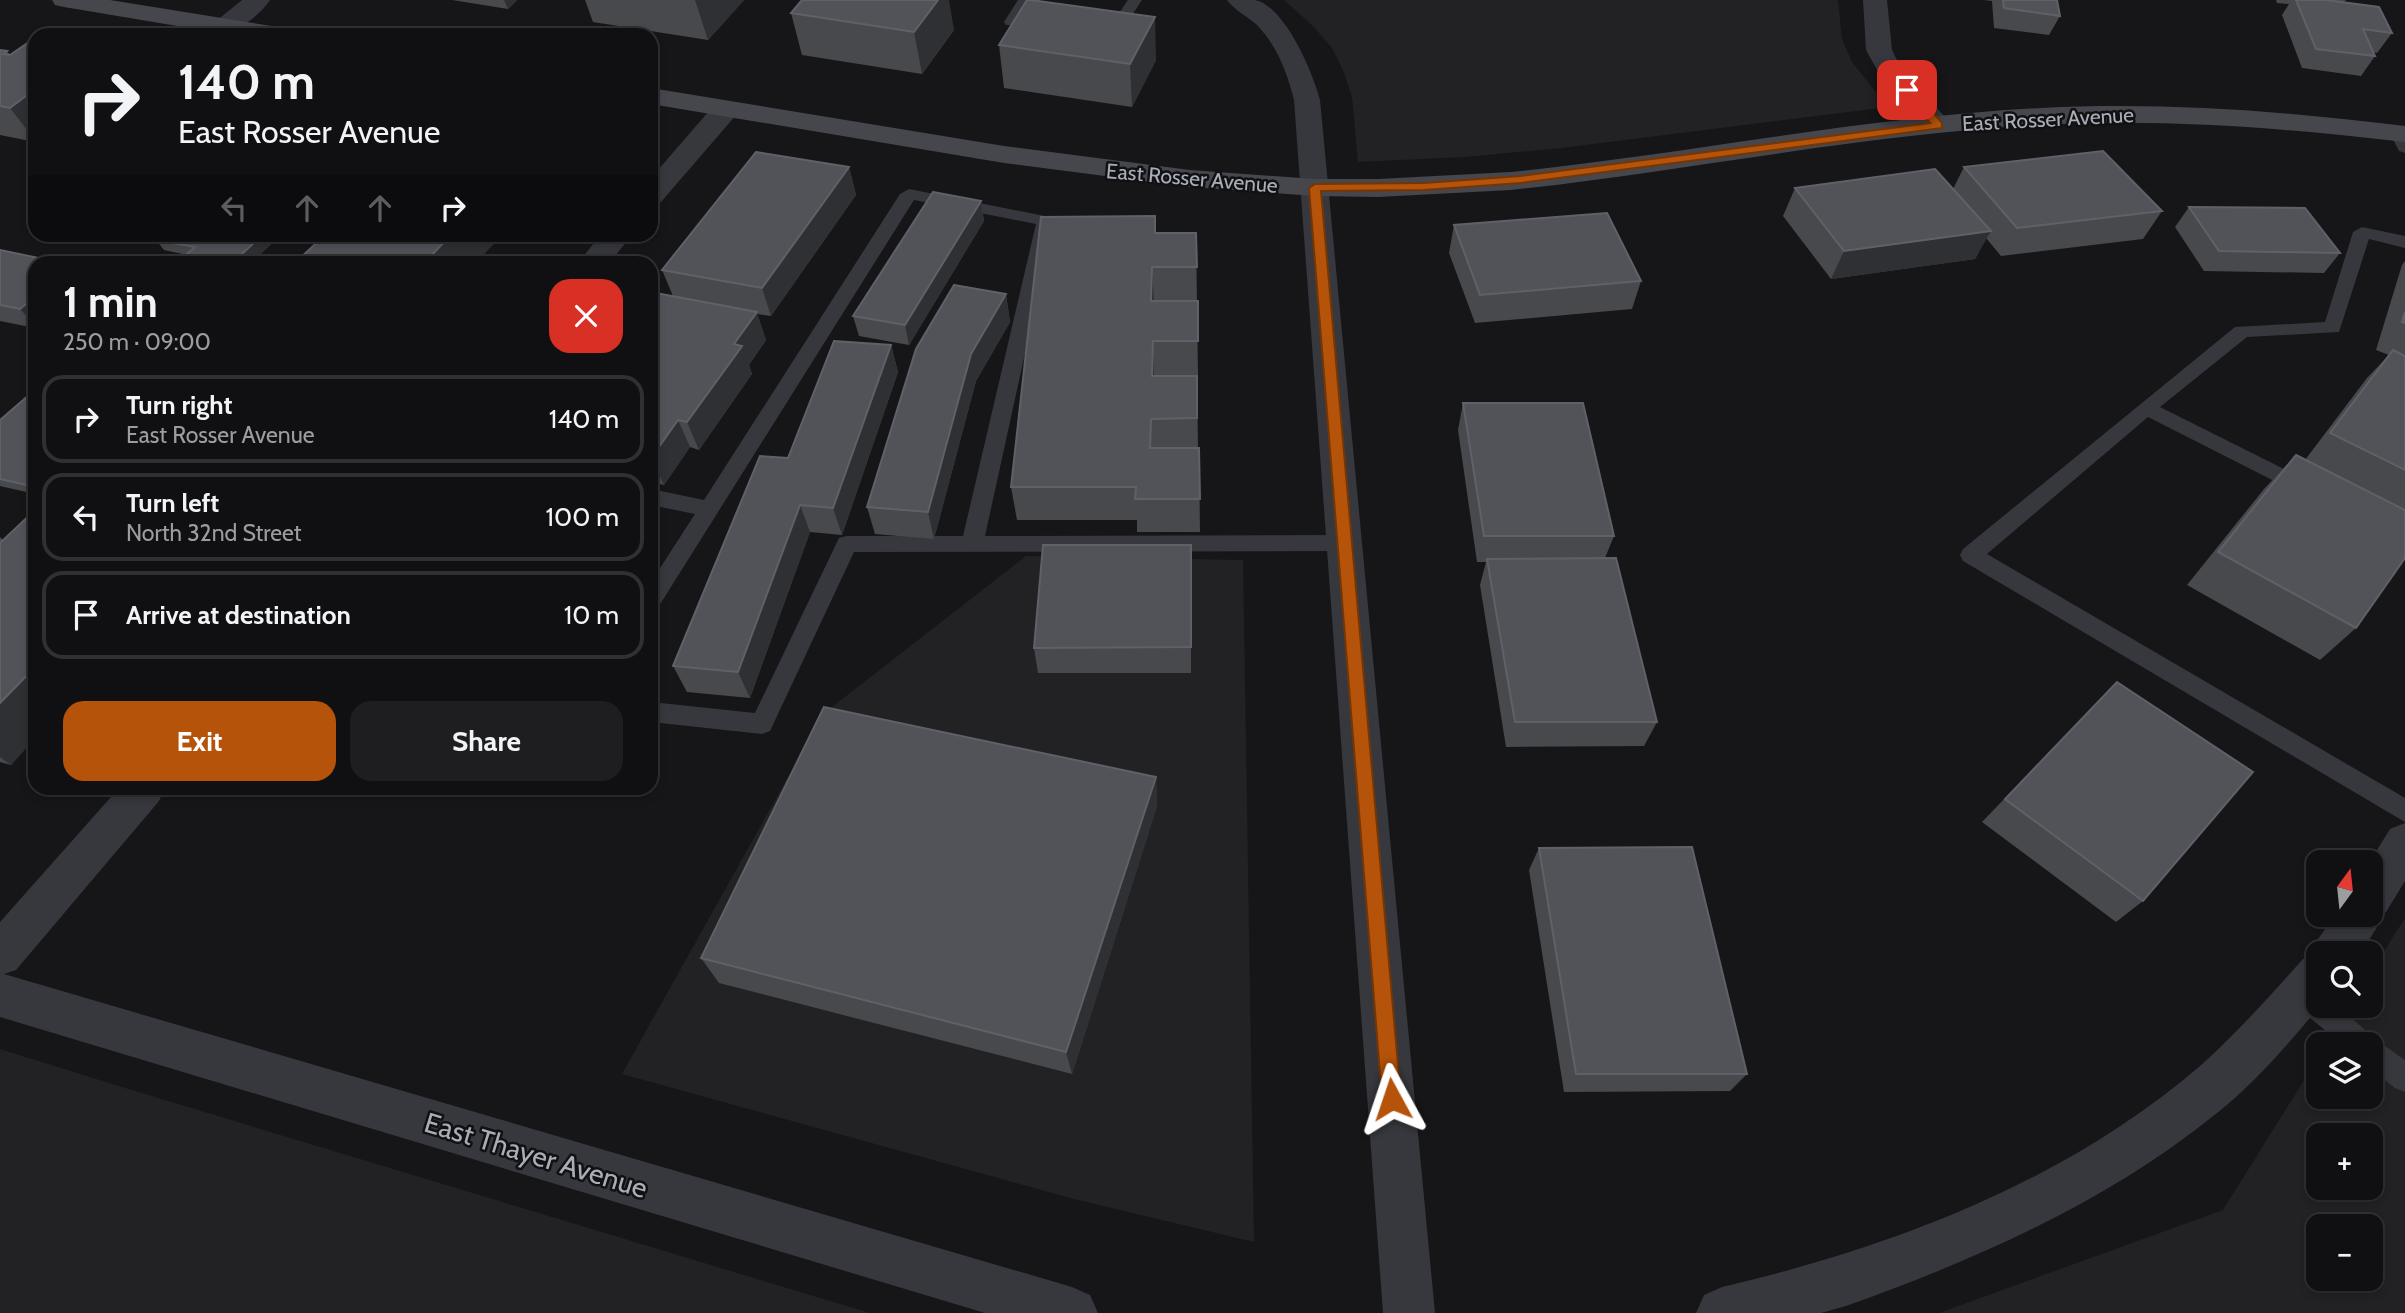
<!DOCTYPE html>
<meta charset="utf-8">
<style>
body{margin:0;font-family:Cabin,sans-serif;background:#1e1e20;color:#f1f3f6;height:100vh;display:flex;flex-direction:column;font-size:26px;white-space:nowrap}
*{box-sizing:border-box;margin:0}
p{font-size:23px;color:#9c9d9f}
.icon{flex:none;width:38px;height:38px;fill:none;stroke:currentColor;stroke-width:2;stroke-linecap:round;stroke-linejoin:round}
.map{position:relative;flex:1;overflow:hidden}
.panel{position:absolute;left:28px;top:256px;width:630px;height:539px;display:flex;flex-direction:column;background:#101012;border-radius:21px;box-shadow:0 4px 10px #0003,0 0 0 2px #303032}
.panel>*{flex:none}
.banner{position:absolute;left:28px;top:28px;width:630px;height:214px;border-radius:21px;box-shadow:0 4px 10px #0003,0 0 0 2px #303032;background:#101012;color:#f1f3f6;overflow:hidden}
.needle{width:46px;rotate:15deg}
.buttons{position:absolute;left:2306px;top:850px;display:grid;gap:14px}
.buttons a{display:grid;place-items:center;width:77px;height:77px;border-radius:14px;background:#101012;box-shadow:0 4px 10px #0003,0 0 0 2px #303032;font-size:35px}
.pin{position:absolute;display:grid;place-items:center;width:60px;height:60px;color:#fff;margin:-30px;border-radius:14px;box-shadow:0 4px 10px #0006}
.me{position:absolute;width:77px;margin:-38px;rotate:355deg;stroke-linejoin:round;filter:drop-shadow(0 0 5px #0008)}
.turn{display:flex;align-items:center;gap:24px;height:147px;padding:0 35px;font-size:32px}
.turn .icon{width:91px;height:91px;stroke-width:2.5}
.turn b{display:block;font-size:49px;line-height:60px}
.lanes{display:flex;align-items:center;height:66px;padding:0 35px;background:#0003;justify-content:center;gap:35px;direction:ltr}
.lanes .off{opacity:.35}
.round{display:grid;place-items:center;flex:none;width:74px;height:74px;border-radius:21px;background:#1e1e20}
.head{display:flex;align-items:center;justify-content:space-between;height:119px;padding:0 35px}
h1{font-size:42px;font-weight:700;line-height:52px}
.primary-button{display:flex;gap:14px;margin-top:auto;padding:14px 35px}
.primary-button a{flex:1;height:80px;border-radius:21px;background:#b45309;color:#fff;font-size:28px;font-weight:700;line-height:80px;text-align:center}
.primary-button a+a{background:#1e1e20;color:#f1f3f6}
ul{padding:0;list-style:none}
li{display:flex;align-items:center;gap:21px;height:88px;margin:0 14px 10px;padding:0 21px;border:4px solid #303032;border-radius:21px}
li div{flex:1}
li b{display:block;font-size:26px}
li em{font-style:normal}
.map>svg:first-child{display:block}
.built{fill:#222225;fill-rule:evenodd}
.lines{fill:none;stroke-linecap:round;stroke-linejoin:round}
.lane{fill:#37383d;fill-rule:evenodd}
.street{fill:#37383d;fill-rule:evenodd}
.secondary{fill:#45474d;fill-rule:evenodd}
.wall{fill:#47494d}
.shaded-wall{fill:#2f3033}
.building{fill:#525359;stroke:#5f6168;stroke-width:2}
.route{fill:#b45309;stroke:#753606;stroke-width:2}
.labels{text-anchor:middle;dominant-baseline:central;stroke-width:5;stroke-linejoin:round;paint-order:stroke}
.far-street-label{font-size:21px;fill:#a8adb8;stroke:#111113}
.near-street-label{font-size:28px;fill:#a8adb8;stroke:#111113}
</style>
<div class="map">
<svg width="2405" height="1313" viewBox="0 0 2405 1313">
<rect width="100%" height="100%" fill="#161618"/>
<g class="built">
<polygon points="1284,0 1838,0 1842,39 1852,62 1888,107 1562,148 1465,157 1358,162 1352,97 1343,70 1332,48 1314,27"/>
<polygon points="1026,556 1243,560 1254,1242 1074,1199 622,1074 823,714"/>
<path d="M2405,918v395h-466l284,-103 96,-154v41h52v-52h-45l24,-39h21v-34zM2319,1136h52v52h-52zM2319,1227h52v52h-52z"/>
<polygon points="0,1049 135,1091 870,1313 0,1313"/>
</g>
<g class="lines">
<g class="lane">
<polygon points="1018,0 1032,0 1016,25 1006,25 1004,22"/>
<polygon points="1128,0 1142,0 1115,41 1105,41 1102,38"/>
<polygon points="2398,128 2405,131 2405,153 2399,151 2390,133"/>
<polygon points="909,189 1045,216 1054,221 985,536 1345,535 1353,537 1356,543 1353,549 1345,551 854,552 770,731 762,734 651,722 651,702 755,713 839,538 847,536 963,536 1036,224 914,200 659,606 651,609 651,582 695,514 651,505 651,489 704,500 900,194"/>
<polygon points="2362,227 2405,236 2405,248 2369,239 2339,332 2247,337 2160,407 2312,483 2315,488 2312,493 2305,496 2298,493 2148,417 1987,554 2405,798 2405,822 1963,561 1960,555 1963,549 2235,327 2325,322 2353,232"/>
<polygon points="2302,981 2319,991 2319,1006 2338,1006 2375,1039 2405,1060 2405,1092 2395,1088 2371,1069 2371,1045 2343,1045 2292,1003 2289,994 2292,985"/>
</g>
<g class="street">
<path d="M242,0h28c-10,16 -37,36 -56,31l-4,-5z"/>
<path d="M1227,0c8,0 19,0 28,0 30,6 58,73 65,100l115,1213h-52l-89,-1213c-7,-28 -17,-54 -37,-75 -10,-9 -23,-15 -30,-25z"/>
<polygon points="1863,0 1887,0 1892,50 1900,66 1952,125 1948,131 1938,133 1928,131 1880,75 1866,50"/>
<polygon points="726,101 736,103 740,109 736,115 661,202 651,205 651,178 716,103"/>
<polygon points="601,234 633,234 610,262 579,262"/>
<polygon points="119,788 165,788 159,801 16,970 4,974 1072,1287 1090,1295 1098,1313 985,1313 0,1017 0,922"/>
<path d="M2405,823v58l-19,31 -5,2 -5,15 -16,25h-41l1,52c-32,38 -64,76 -103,107 -110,89 -239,146 -371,193l-25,7h-125l8,-18 18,-8c171,-40 343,-105 478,-221 37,-33 70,-70 103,-107l9,-4 6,-16 17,-24h36v-52h-2l21,-34z"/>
</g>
<g class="secondary">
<polygon points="52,0 110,0 278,27 287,30 291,35 231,35 64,7 55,5"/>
<path d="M651,88l353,58 186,24 125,9h63l133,-7c177,-18 353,-55 530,-64 122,-6 243,3 364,18v16c-121,-14 -242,-24 -364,-17 -177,9 -353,46 -530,65l-133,7 -63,-1 -125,-9 -186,-24 -353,-59z"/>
</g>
</g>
<g class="wall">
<polygon points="452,0 517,0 508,9"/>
<polygon points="585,0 744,0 708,40 593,22"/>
<polygon points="1984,0 2057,0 2060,16 2049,35 1994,28 1992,1"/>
<polygon points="2276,0 2346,0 2344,2 2392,33 2377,53 2373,52 2375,56 2361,76 2302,68 2282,15 2289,4 2277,3"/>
<polygon points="791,13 954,30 922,74 802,55"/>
<polygon points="35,38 35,142 0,135 0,50 7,51 10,55"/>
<polygon points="999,45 1156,60 1132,107 1004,88"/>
<polygon points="849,167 856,195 771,316 757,314 766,340 749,365 752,374 699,450 690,447 664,485 651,482 651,300 673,296 662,270"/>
<polygon points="1964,167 2162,211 2143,239 2001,256 1986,238 1975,259 1831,279 1783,216 1795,188 1953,189"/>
<polygon points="981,201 984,221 909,345 859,336 853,316"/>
<polygon points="2189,207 2340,253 2324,273 2204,271 2175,227"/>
<polygon points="35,208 35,221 28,213"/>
<polygon points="1155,216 1156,233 1196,233 1198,375 1154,375 1154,376 1197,376 1198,448 1199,448 1200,532 1137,532 1137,520 1017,520 1011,487"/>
<polygon points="1454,225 1641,281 1632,309 1475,323 1449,253"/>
<polygon points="92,234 119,234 114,239"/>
<polygon points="162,234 282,234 252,262 187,255 164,250 156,240"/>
<polygon points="0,250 35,262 35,328 0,321"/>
<polygon points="2405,261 2405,558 2356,628 2320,660 2187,585 2264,489 2296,455 2305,460 2367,378 2389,355 2376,350 2402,265"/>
<polygon points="1006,294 1010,322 976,381 934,539 875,534 867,507"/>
<polygon points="891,345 898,372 842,535 810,532 750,698 687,692 673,666 788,458"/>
<polygon points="35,395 35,494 0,486 0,420"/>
<polygon points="1463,403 1614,536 1605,558 1657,722 1644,746 1506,747 1480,585 1486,562 1477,562 1458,430"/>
<polygon points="35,510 35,738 11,765 0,762 0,537 3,540"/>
<polygon points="1191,545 1191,673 1038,673 1034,648"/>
<polygon points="2117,682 2143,901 2116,922 1982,822"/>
<polygon points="1156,777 1157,806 1072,1074 719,983 701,958"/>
<polygon points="1539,848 1747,1074 1730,1091 1564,1092 1529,870"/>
</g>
<g class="shaded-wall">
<polygon points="504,0 517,0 508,9"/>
<polygon points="695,0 744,0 708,40"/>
<polygon points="938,0 949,0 954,30 922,74 914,32"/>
<polygon points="1155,17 1156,60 1132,107 1130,64"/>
<polygon points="35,89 35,140 10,108"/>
<polygon points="849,167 856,195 771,316 762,288"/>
<polygon points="981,201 984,221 909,345 905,325"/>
<polygon points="1991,231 1975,259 1831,279 1844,251"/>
<polygon points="110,234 119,234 114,239"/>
<polygon points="264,234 282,234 252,262 233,262"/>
<polygon points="452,234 503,234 477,262 425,262"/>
<polygon points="1152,267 1154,302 1151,301"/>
<polygon points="1006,294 1010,322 976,381 934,539 928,512 971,354"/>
<polygon points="35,297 35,325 20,309"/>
<polygon points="757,312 766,340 749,365 752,374 699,450 687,422 734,344"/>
<polygon points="1153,341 1154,375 1154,410 1152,376"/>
<polygon points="891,345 898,372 842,535 833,508"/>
<polygon points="678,420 690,447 664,485 651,458"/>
<polygon points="800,505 810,532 750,698 738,672"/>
<polygon points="35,667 35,738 11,765 0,757 0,703"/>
<polygon points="1156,777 1157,806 1072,1074 1066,1052"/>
</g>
<g class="building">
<polygon points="802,0 938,0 914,32 791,13"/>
<polygon points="1027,0 1031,0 1155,17 1130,64 999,45"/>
<polygon points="2003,0 2057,0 2060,16 2004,8"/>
<polygon points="2296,0 2326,0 2379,7 2392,33 2363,29 2375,56 2316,49"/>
<polygon points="35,38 35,89 10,108 0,106 0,50 7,51 3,54 10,55"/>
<polygon points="2103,151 2162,211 2017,228 1964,167"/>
<polygon points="756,152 849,167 762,288 662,270"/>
<polygon points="1935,169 1991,231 1844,251 1795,188"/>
<polygon points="933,192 981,201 905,325 853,316"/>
<polygon points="2189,207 2305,208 2340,253 2219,251"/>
<polygon points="35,208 35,215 28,213"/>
<polygon points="1607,213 1641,281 1480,295 1454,225"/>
<polygon points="1155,216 1155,233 1196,233 1197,267 1152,267 1151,301 1198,301 1198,341 1153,341 1152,376 1197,376 1197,418 1151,419 1150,448 1199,448 1200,499 1135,499 1136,487 1011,487 1041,217"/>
<polygon points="162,234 264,234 233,262 178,262 195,247 156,240"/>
<polygon points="326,234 452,234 425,262 296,262"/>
<polygon points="0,250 58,262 35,262 35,297 20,309 0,305"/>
<polygon points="954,285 1006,294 971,354 928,512 867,507 916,349"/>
<polygon points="656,293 757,312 734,344 742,346 687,422 678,420 651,458 651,300"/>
<polygon points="2405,312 2405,323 2402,322"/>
<polygon points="834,341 891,345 833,508 800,505 738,672 673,666 760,456 788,458"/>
<polygon points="2393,350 2405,356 2405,470 2330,433"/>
<polygon points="30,394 35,395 35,487 0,479 0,420"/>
<polygon points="1463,403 1583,403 1614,536 1484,536"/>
<polygon points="2296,455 2405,510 2405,558 2356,628 2218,552"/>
<polygon points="35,510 35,667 0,703 0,543"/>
<polygon points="1043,545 1191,545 1191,647 1034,648"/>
<polygon points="1616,558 1657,722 1515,722 1487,559"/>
<polygon points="2117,682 2253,772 2143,901 2005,799"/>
<polygon points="824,707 1156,777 1066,1052 701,958"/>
<polygon points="1692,847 1747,1074 1576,1074 1539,848"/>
</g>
<polygon class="route" points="1903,87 1911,87 1942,123 1942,128 1521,183 1424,190 1321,191 1401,1099 1399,1106 1392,1109 1385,1106 1382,1099 1309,188 1315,184 1424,183 1521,176 1930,123 1903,92"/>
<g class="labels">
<g class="far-street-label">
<text transform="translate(2048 119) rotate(-3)">East Rosser Avenue</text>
<text transform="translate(1192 178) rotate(5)">East Rosser Avenue</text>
</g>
<g class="near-street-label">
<text transform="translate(536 1155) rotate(17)">East Thayer Avenue</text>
</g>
</g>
</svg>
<div class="buttons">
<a><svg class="needle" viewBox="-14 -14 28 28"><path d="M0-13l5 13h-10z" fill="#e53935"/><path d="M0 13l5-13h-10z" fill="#9c9d9f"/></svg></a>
<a><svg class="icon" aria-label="search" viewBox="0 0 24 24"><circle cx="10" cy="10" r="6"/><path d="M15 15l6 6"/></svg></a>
<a><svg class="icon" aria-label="layers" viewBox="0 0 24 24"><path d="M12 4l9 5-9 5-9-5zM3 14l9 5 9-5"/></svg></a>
<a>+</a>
<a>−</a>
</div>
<div class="pin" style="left:1907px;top:90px;background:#d93025"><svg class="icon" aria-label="arrive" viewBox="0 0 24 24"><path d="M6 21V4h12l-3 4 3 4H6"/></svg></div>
<svg class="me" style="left:1392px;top:1099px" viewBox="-20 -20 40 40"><path d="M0-17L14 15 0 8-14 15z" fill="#b45309" stroke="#fff" stroke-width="4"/></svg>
<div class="banner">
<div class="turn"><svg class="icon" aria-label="right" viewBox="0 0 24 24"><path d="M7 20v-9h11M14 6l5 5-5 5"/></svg><div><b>140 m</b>East Rosser Avenue</div></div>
<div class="lanes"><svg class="icon off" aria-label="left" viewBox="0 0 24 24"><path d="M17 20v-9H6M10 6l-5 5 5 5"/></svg><svg class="icon off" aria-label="ahead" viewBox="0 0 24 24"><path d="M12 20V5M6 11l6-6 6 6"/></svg><svg class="icon off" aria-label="ahead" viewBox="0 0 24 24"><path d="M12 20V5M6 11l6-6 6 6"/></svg><svg class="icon" aria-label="right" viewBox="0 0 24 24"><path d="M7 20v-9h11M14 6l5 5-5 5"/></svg></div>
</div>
<section class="panel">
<div class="head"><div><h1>1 min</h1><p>250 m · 09:00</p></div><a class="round" style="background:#d93025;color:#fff"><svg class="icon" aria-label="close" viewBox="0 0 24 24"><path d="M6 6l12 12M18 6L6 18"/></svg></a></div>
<ul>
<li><svg class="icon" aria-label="right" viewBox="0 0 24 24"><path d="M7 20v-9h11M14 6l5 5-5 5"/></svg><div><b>Turn right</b><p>East Rosser Avenue</p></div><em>140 m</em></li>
<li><svg class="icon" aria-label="left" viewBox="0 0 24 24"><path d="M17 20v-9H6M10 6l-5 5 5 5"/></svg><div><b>Turn left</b><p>North 32nd Street</p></div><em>100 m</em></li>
<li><svg class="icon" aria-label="arrive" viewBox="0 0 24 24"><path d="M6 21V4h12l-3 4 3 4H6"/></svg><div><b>Arrive at destination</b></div><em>10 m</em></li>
</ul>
<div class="primary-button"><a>Exit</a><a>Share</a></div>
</section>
</div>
